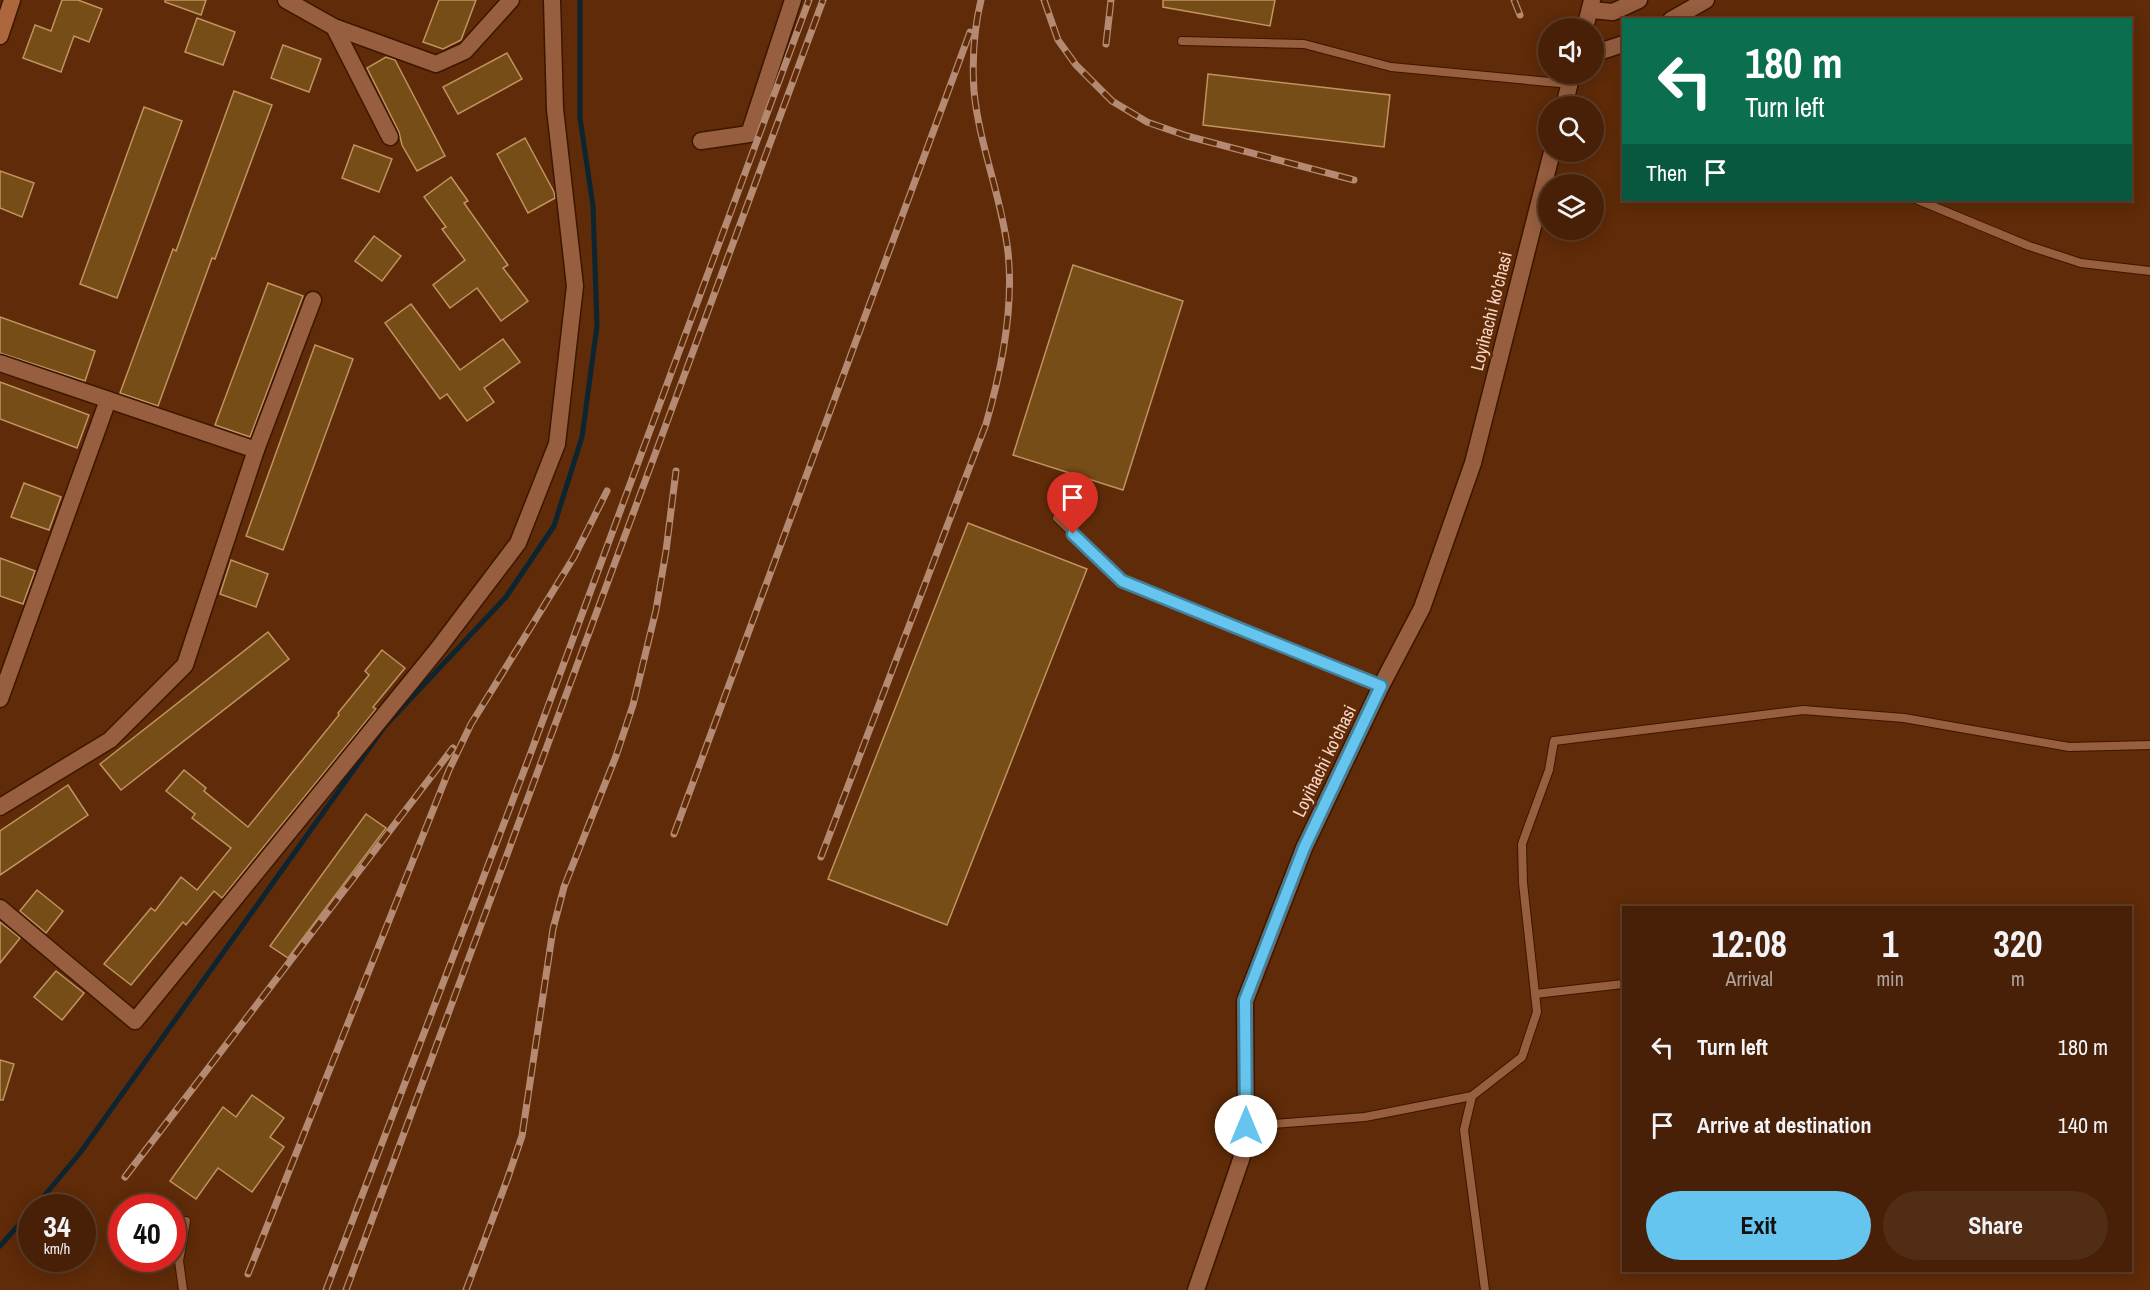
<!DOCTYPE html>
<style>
body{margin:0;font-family:"Archivo Narrow",sans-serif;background:#512d15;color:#f1f3f6;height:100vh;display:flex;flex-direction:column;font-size:22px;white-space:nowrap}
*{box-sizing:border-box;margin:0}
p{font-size:20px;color:#b0a39b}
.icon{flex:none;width:33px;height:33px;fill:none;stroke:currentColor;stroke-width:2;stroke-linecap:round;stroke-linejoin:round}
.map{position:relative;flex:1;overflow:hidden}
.drawer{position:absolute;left:1622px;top:906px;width:510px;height:366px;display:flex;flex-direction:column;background:#472007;border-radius:0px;box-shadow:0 3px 15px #0003,0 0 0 2px #5f3e28}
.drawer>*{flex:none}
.banner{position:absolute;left:1622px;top:18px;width:510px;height:183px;border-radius:0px;box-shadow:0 3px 15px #0003,0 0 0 2px #5f3e28;background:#0b6e4f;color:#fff;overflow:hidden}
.fabs{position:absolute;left:1538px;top:18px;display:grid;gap:12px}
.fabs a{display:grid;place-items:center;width:66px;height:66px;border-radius:50%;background:#472007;box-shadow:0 3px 15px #0003,0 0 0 2px #5f3e28;font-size:30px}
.speed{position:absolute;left:18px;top:1194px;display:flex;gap:12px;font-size:30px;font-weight:700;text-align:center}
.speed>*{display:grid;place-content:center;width:78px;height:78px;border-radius:50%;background:#472007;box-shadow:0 3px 15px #0003,0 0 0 2px #5f3e28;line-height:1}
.speed small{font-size:15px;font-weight:400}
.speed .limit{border:9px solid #d22;background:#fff;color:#111}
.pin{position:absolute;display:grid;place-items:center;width:51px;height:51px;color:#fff;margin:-62px -26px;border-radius:50% 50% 50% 0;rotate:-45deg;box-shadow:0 0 6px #0007}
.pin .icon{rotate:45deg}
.me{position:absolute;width:66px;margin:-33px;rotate:0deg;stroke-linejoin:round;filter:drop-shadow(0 0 4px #0008)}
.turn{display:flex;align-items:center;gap:21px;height:126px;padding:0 24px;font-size:27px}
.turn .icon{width:78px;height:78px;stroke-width:2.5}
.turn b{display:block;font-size:42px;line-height:51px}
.then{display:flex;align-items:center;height:57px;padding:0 24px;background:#0003;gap:12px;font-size:22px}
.eta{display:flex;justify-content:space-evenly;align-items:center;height:102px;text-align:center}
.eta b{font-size:36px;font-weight:700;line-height:42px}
.primary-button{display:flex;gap:12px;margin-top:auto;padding:12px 24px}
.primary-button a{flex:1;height:69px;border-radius:36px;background:#65c5ee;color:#111;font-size:24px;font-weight:700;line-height:69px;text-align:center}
.primary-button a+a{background:#512d15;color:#f1f3f6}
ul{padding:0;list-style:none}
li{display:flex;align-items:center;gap:18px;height:78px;padding:0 24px}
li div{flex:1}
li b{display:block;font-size:22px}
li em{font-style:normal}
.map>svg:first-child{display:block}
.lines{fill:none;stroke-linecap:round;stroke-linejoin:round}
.stream{stroke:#0c2530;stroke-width:5}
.building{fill:#764d17;stroke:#c19360;stroke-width:1.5}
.service-casing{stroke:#3c1600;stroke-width:10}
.minor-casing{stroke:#3c1600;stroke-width:19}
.tertiary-casing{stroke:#3c1600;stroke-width:19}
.secondary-casing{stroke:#3c1600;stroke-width:19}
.service{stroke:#975e3f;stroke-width:8}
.minor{stroke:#975e3f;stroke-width:16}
.tertiary{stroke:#975e3f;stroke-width:16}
.secondary{stroke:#ae663e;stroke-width:16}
.rail-casing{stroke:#b48b72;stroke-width:7}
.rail{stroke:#5f2b09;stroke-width:4.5;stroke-dasharray:14;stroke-linecap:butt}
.route-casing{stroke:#42809b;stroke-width:15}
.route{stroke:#65c5ee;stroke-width:10}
.labels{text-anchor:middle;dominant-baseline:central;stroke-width:6;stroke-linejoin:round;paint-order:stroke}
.street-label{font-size:18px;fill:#f8d7c6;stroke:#5f2b09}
</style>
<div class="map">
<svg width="2150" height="1290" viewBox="0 0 2150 1290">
<rect width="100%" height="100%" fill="#5f2b09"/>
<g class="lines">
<g class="stream">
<polyline points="34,1208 80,1153 385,726 506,597 554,526 582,437 597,326 593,206 580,118 580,0"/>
<polyline points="0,1246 32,1210"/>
</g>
</g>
<g class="building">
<polygon points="62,0 78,0 102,9 89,42 74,36 61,72 23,58 35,25 51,31"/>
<polygon points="165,0 206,0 201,15 165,2"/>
<polygon points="439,0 476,0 461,40 443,49 423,42"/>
<polygon points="1163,0 1275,0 1270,26 1163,7"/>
<polygon points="197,18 235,32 223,65 185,52"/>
<polygon points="283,45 321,59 309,92 271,78"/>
<polygon points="507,53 522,79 458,114 443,87"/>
<polygon points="386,57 395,60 445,156 417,171 402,145 399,132 367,68"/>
<polygon points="1208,74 1390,95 1384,147 1203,125"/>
<polygon points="234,91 272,105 215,259 212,258 158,406 120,393 173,249 176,251"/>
<polygon points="144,107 182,121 117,298 80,284"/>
<polygon points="525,138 554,192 555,198 528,213 497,154"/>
<polygon points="354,145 392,159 379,192 342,178"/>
<polygon points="0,171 34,183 22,217 0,208"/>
<polygon points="451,177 468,201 464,203 508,265 503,268 528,301 501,321 477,288 450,308 433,285 465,260 442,229 446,227 424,197"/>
<polygon points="374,236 401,256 382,281 355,261"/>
<polygon points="1073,265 1183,301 1123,490 1013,455"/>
<polygon points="268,283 303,296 250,437 215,425"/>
<polygon points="411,304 460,370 503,339 520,362 484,388 494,402 467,421 447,394 440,399 385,323"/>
<polygon points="0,317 95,351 85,381 0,353"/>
<polygon points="315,345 353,359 283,550 246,536"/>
<polygon points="0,382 89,415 77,448 0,419"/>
<polygon points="24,483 61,497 49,530 11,517"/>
<polygon points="968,523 1087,569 947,925 828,879"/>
<polygon points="0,558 35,571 23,604 0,596"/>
<polygon points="231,560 268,574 256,607 220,594"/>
<polygon points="268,632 289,659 121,790 100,764"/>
<polygon points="382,650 405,668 373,707 376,709 222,898 214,891 186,925 183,922 131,985 104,964 151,908 155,911 181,877 197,890 231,848 192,818 195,814 166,791 184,770 206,788 204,791 248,827 339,715 338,713 369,675 365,671"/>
<polygon points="68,785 88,815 0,875 0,831"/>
<polygon points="366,814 386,828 288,958 270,946"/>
<polygon points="37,890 63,911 46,933 20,911"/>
<polygon points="0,922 20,938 0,963"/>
<polygon points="56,971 84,993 62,1020 34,997"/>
<polygon points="0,1060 14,1064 3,1100 0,1100"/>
<polygon points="252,1095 284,1118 270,1137 284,1147 252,1192 218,1168 196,1199 170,1181 223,1107 236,1117"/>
</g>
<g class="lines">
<defs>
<g id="service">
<polyline points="1182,41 1304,44 1391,67 1570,84"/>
<polyline points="1918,200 2029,246 2081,263 2150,271"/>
<polyline points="1057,518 1122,581 1381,686"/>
<polyline points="1535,994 1623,984"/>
<polyline points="1472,1096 1464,1130 1485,1290"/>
<polyline points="1246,1126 1365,1117 1472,1096 1522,1057 1537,1012 1523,883 1522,844 1549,770 1554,741 1803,710 1904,718 2069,747 2150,745"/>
<polyline points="183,1290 179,1261 186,1221"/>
</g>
<g id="minor">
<polyline points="286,0 334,27 436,64 465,51 511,0"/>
<polyline points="1590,10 1613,12 1639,0"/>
<polyline points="1671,20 1706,0"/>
<polyline points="334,27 390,137"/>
<polyline points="1593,54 1623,44"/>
<polyline points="701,141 749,134 793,0"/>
<polyline points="0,363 256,450"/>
<polyline points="0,699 108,400"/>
<polyline points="0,807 110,740 185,665 256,450 313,300"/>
<polyline points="0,908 135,1021 437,650 518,543 557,444 575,286 555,109 552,0"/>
</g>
<g id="tertiary">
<polyline points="1585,28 1592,0"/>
<polyline points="1564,106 1572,74"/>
<polyline points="1196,1290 1246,1145 1245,1001 1304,848 1381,686 1422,608 1473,463 1552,152"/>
</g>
<polyline id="secondary" points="0,36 12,0"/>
</defs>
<use href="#service" class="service-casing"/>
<use href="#minor" class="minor-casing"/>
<use href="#tertiary" class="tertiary-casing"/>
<use href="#secondary" class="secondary-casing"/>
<use href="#service" class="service"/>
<use href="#minor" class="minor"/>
<use href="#tertiary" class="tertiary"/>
<use href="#secondary" class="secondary"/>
<defs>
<g id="rail">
<polyline points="1044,0 1058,40 1076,65 1112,101 1147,122 1187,136 1354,180"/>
<polyline points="1514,0 1520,15"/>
<polyline points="1106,44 1111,0"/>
<polyline points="674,834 970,32"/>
<path d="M821,857l165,-433c15,-52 28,-117 22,-172 -6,-54 -29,-107 -34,-161 -2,-30 0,-62 7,-91"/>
<polyline points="125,1177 453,748"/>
<polyline points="248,1274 449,770 471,724 574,557 607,491"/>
<polyline points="326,1290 530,755 809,0"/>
<polyline points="346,1290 823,0"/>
<polyline points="466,1290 507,1180 522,1136 553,929 564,887 616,756 633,705 656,610 666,551 676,471"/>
</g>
</defs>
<use href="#rail" class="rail-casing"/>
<use href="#rail" class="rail"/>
</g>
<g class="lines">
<defs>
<polyline id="route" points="1073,534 1122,581 1381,686 1304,848 1245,1000 1246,1126"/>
</defs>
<use href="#route" class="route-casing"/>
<use href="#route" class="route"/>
</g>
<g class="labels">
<g class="street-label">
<text transform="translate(1491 311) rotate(-76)">Loyihachi ko'chasi</text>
<text transform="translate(1324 761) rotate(-64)">Loyihachi ko'chasi</text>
</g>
</g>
</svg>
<div class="fabs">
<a><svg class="icon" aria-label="sound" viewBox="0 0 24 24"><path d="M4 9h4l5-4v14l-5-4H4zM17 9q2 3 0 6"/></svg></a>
<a><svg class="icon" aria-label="search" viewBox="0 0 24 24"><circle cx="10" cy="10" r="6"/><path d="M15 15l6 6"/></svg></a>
<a><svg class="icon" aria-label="layers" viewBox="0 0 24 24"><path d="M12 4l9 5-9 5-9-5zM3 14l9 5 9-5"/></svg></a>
</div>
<div class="speed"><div>34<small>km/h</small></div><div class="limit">40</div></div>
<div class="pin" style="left:1073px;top:534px;background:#d93025"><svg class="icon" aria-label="arrive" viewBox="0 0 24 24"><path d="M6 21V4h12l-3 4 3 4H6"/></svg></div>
<svg class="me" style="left:1246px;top:1126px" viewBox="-20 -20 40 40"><circle r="19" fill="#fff"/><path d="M0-13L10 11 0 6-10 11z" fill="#65c5ee"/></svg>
<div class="banner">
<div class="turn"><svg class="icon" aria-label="left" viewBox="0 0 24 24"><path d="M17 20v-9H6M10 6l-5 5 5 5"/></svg><div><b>180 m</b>Turn left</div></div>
<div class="then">Then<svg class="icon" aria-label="arrive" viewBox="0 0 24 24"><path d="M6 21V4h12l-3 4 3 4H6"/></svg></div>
</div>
<section class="drawer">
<div class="eta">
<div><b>12:08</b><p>Arrival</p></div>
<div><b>1</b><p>min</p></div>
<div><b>320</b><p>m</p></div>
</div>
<ul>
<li><svg class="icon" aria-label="left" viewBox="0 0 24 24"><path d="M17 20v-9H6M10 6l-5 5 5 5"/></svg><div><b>Turn left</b></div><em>180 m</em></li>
<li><svg class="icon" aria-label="arrive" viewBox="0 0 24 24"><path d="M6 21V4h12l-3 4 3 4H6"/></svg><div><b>Arrive at destination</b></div><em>140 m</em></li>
</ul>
<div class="primary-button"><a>Exit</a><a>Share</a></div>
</section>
</div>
